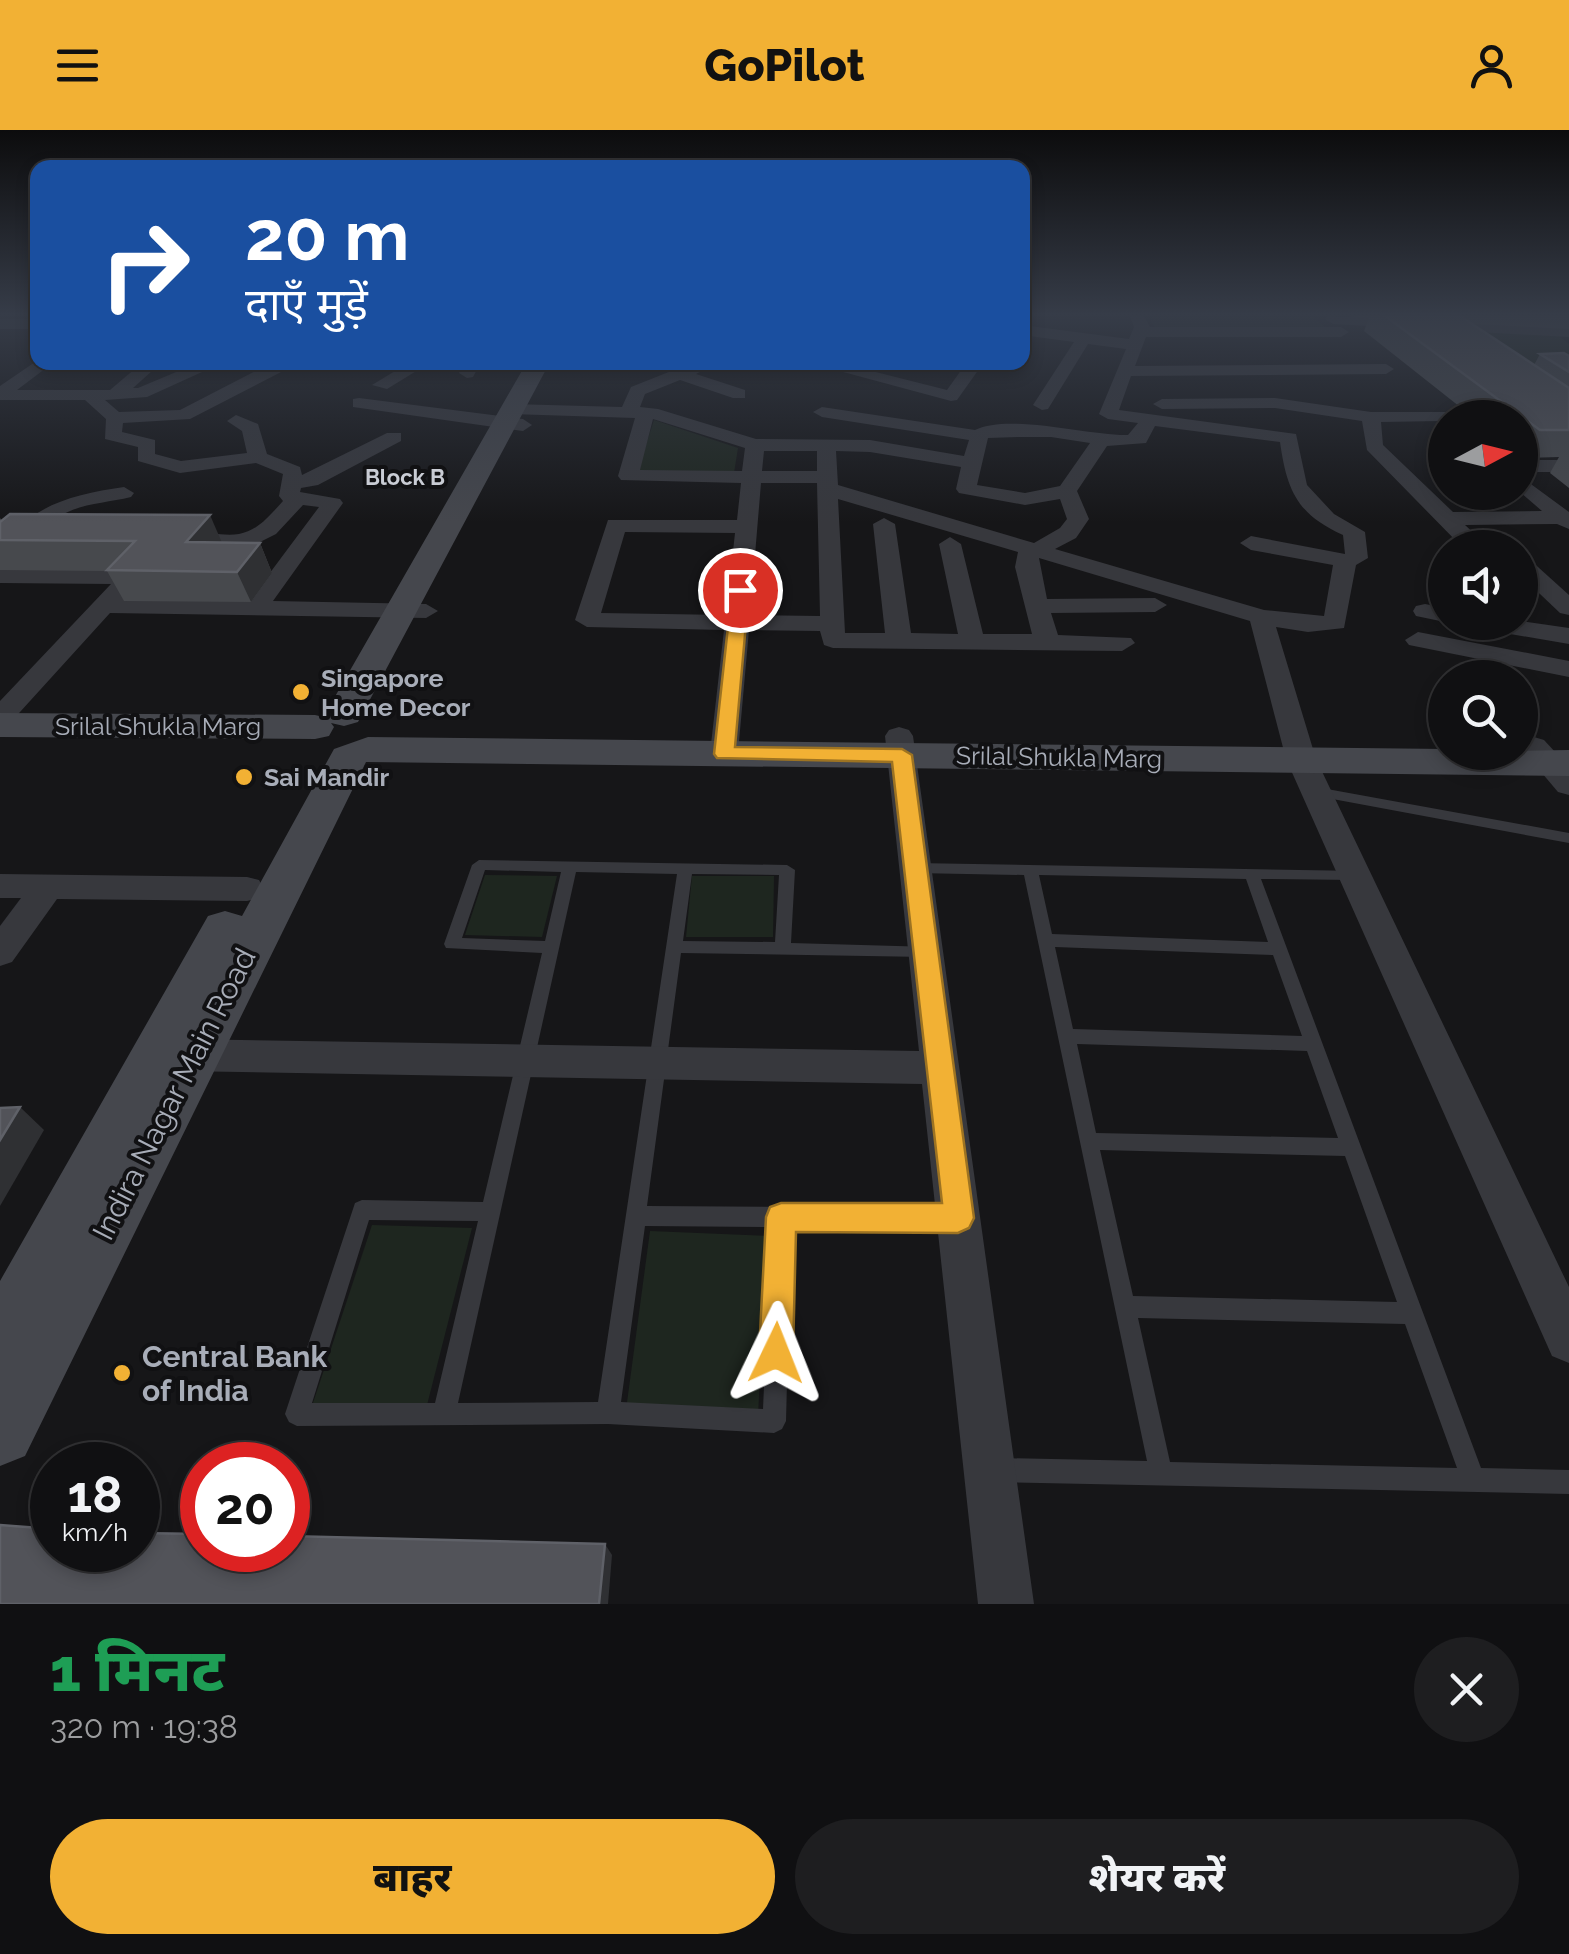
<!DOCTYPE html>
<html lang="hi">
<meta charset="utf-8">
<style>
body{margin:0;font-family:Raleway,"Noto Sans Devanagari",sans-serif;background:#1e1e20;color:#f1f3f6;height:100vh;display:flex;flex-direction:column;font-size:38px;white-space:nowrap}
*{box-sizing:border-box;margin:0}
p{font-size:32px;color:#9c9d9f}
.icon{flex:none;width:55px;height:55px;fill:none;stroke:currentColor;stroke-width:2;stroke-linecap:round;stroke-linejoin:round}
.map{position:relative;height:1474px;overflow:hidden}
.side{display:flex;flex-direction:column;background:#101012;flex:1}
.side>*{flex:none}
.hud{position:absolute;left:30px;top:30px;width:1000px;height:210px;border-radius:20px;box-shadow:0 5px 15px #0003,0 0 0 2px #303032;background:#1a4fa0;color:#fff;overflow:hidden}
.needle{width:65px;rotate:83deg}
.fabs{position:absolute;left:1428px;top:270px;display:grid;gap:20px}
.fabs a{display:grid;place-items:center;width:110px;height:110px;border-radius:50%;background:#101012;box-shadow:0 5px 15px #0003,0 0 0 2px #303032;font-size:50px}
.speed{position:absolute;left:30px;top:1312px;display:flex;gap:20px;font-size:50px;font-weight:700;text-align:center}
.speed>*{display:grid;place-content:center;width:130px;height:130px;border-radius:50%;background:#101012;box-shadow:0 5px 15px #0003,0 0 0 2px #303032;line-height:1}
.speed small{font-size:25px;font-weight:400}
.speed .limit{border:15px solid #d22;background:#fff;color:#111}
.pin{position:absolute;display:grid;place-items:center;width:85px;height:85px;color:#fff;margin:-42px;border:5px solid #fff;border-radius:50%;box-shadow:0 2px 10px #0007}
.me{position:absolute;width:110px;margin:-55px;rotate:2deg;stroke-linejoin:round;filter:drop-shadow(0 0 8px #0008)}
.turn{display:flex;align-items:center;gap:35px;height:210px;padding:0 50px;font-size:45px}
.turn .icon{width:130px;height:130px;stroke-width:2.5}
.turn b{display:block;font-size:70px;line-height:85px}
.round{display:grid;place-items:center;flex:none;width:105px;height:105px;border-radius:52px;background:#1e1e20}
.summary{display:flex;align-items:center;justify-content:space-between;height:170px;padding:0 50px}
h1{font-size:60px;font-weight:800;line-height:75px;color:#1e9e55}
.action{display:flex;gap:20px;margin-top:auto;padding:20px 50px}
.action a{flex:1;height:115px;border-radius:60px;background:#f2b134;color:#111;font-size:40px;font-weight:800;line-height:115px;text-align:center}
.action a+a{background:#1e1e20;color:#f1f3f6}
header{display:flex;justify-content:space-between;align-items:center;height:130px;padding:0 50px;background:#f2b134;color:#111;font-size:45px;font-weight:800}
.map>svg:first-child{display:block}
.green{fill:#1e261f}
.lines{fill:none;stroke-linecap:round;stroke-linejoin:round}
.lane{fill:#37383d;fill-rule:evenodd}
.street{fill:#37383d;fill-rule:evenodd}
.secondary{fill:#45474d;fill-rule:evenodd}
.wall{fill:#47494d}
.shaded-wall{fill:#2f3033}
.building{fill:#525359;stroke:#5f6168;stroke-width:2.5}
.route{fill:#f2b134;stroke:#9d7322;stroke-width:2.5}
.poi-dot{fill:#f2b134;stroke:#111113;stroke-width:4}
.labels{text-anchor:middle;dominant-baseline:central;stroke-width:8;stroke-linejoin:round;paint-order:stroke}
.far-neighbourhood-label{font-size:22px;font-weight:bold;fill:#c9ccd4;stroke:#111113}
.poi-label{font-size:25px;font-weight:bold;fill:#a8adb8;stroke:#111113;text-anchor:start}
.street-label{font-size:25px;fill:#a8adb8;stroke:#111113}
.near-street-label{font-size:30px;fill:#a8adb8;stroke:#111113}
.near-poi-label{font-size:30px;font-weight:bold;fill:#a8adb8;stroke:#111113;text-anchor:start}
</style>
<header><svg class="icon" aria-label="menu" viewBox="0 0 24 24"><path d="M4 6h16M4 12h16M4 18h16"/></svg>GoPilot<svg class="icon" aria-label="person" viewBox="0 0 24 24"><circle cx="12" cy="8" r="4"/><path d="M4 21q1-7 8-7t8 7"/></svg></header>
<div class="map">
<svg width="1569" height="1474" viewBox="0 0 1569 1474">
<rect width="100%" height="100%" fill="#161618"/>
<g class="green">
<polygon points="1149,186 1313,186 1326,199 1155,199"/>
<polygon points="1457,199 1557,204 1569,214 1569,234 1505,234"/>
<polygon points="654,290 738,318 734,343 637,342"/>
<polygon points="485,745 557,746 542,807 465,805"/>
<polygon points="692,746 774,746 773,807 686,807"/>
<polygon points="372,1095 472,1098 425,1283 311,1279"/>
<polygon points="650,1101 767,1106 758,1286 626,1280"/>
</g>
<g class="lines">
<g class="lane">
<polygon points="1316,657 1569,703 1569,713 1311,665 1309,662"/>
<path d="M479,730l308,5 8,5 -4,73 141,4 2,4 -2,4 -6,2 -245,-4 -34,253 308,2 7,3 3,7 -3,7 -7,3 -164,-1 -5,194 -4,8 -8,4 -166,-9 -311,2 -8,-4 -4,-8 70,-211 7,-3 121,2 59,-249 -96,-5 -2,-4 28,-79zM485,740l76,2 -16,69 -83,-3zM576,742l101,2 -79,528 -140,1zM692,744l87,1 -4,67 -92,-1zM369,1090l109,1 -43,182h-123zM645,1096l126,1 -8,182 -142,-7z"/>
<path d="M915,733l445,8 3,4 -3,4 -5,1 -94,-1 220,589 88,2v24l-571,-12 -8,-4 -4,-8 4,-8 8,-4 149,3 -123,-586 -109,-2 -8,-5zM1039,745l207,4 22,63 -216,-8zM1055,817l218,8 29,81 -229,-7zM1077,914l230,7 31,87 -242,-5zM1100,1020l245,6 52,146 -264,-6zM1138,1188l267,6 52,144 -287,-6z"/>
</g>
<g class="street">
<path d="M1130,186h14l6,11h191l8,5 -8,5h-195l-11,29 251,-2 8,5 -8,5 -255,2 -12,34 177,24 11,51 27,29 31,18 3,26 -12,7 -12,63 -36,4 -32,-5 40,132 253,528v76l-17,-7 -266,-597 -36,-138 -211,-63 8,41 108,-1 12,7 -12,7 -104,1 7,22 73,3 4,5 -13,8 -289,-3 -9,-3 -4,-14 -71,-1 -11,123 -4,7h-20l-4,-7 14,-123 -137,-3 -12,-7 33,-100h129l4,-37 -120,-3 -3,-4 17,-58 -124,-4 -9,-5 9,-5 111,3 9,-20 63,-25h24l-22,12 49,16v8h-12l-53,-18 -35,14 -5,13 18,2 98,30 114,1 94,16 5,-16 -147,-23 -9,-5 9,-5 153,23c35,-17 114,6 153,5l10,-12 -30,-4 -9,-5 27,-65 -38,-5 -40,65 -6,1 -9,-5 41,-63 -52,-7v-10l107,14 5,-12zM653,289l92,29 -3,23 -102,-1zM1155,296l125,16c7,49 17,72 63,93l2,19 -94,-18 -11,7 11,7 82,15 -9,51 -60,-6 -209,-61 21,-11 13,-19 -12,-28 30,-45 39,-3zM1019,307h32l39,6 -30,43 -35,7 -48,-8 11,-47zM764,321h53v20h-55zM836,321l34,1 91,15 -5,22 3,4 66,12 35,-6 7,20 -7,9 -26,15 -196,-58zM761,353h56l3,133 -70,-1zM838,369l180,53 -3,15 17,67h-49l-22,-90 -11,-7 -11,7 19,90 -47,-1 -16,-109 -11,-6 -11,6 12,109h-40zM625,402l110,1 -9,82 -125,-2z"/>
<polygon points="1328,186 1569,197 1569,207 1333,194 1325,189"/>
<rect x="0" y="189" width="38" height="10"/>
<path d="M38,230l16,2 -37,28h93l33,-28h19l-29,26h5l62,-26h24l-77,35 -42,3 14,12 61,-2 91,-47h12v8l-93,48 -67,4 -1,9 33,8v14l26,7 66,-8 -5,-22 -15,-10 9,-6 22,9 9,30 33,13 2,8 85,-42h14v8l-83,44 -17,3 -1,4 40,7 3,4 -70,98 153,3 12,7 -12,7 -316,-5 -100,110 -10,3v-25l111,-117 -111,-1v-14l130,1 12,7 -19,22 126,2 70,-94 -16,-2 -27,29 -30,15 -10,11h-16l-3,-5 6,-8 -52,-2 -3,-5c16,-16 49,-2 71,-6 19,-3 32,-20 44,-33l-4,-5 4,-22 -27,-11 -76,10 -42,-12v-14l-33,-8 1,-20 -21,-19h-85v-14z"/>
<polygon points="358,232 375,232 363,242 355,237"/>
<polygon points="410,232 431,232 387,259 372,255"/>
<polygon points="464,232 481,232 473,247 467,248 459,243"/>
<polygon points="806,232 836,232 947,260 967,232 984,232 957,270 951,271"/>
<polygon points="359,268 523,289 532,295 523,301 353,277 353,269"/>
<polygon points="1275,268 1371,282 1447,282 1450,286 1441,291 1381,292 1383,315 1453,382 1542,381 1520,362 1520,346 1569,382 1569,399 1557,394 1465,395 1478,407 1503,418 1462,417 1367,320 1362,291 1275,278 1162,279 1153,274 1162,269"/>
<rect x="1520" y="330" width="49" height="12"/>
<path d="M124,357l10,6 -3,4c-24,6 -49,6 -71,19 -16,9 -27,29 -45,34l-11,-7c32,-40 72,-49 120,-56z"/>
<polygon points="1520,426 1528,428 1569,465 1569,485 1560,483 1520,445"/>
<polygon points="1425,474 1445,478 1445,492 1416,486 1413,481 1416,476"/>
<polygon points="1520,491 1569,498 1569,514 1481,499 1469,492"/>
<polygon points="1418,502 1569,531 1569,547 1409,515 1405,510"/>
<polygon points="899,597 909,600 913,606 1034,1474 978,1474 922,954 180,941 166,937 161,925 166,913 180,909 919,921 885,606 889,600"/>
<polygon points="1534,607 1544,610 1569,637 1569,665 1558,662 1520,617 1524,610"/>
<polygon points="0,744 247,747 259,750 264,759 259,768 247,771 57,769 12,832 0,836 0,796 21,768 0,768"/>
</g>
<g class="secondary">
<polygon points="527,232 550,232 358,592 344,596 331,593 334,597 329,606 315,609 0,607 0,583 315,585 328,588 325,584"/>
<polygon points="368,607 1445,619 1445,622 1569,620 1569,646 366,632 25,1326 0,1336 0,1151 208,786 225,781 242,786 334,619"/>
</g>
</g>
<g class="wall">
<polygon points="1345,186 1569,186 1569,199 1472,194 1534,235 1540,224 1569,226 1569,358 1550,343 1559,327 1525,328 1520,324 1520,288 1474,288 1364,201 1369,188"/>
<polygon points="0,388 2,391 222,412 260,413 272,443 251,472 124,471 107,441 0,440"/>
</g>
<g class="shaded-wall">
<polygon points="210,385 223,415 200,442 186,412"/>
<polygon points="260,413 272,443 251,472 237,442"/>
<polygon points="20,977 44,1000 0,1076 0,1010"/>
<polygon points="605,1414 612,1425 608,1474 599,1474"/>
</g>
<g class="building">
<polygon points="1385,186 1460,186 1569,258 1569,300 1540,300"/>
<polygon points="1564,223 1569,226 1569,242 1540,224"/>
<polygon points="10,384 210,385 186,412 260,413 237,442 107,440 135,411 0,410 0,392"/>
<polygon points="20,977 0,1010 0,978"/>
<polygon points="0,1395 52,1399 52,1420 138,1420 138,1403 202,1404 202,1420 288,1420 288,1406 605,1414 599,1474 0,1474"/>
</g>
<linearGradient id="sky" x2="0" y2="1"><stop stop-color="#0c0c0d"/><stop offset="0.47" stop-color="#363c48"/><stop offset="1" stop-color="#363c48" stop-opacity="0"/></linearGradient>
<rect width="1569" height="392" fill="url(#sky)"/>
<polygon class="route" points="740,456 749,460 735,617 902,619 912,625 974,1088 969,1098 958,1103 796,1102 793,1223 788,1235 776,1240 764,1235 759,1223 766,1087 770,1077 781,1073 942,1073 892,632 717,628 714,624 732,460"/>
<g class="poi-dot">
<circle cx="301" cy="562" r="10"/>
<circle cx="244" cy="647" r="10"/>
<circle cx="122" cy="1243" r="10"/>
</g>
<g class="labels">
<g class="far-neighbourhood-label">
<text x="405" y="347">Block B</text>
</g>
<g class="poi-label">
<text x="321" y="548">Singapore<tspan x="321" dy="29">Home Decor</tspan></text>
<text x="264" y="647">Sai Mandir</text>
</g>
<g class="street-label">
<text x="158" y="596">Srilal Shukla Marg</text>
<text transform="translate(1059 627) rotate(1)">Srilal Shukla Marg</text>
</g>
<g class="near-street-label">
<text transform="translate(174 964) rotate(-63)">Indira Nagar Main Road</text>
</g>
<g class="near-poi-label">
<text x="142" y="1226">Central Bank<tspan x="142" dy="34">of India</tspan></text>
</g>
</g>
</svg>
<div class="fabs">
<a><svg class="needle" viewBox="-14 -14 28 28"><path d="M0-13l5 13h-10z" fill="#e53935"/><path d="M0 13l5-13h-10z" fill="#9c9d9f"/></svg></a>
<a><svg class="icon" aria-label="sound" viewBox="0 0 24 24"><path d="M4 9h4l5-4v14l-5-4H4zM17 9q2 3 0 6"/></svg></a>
<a><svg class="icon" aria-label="search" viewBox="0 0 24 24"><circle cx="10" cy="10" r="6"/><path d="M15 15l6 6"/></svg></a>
</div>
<div class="speed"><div>18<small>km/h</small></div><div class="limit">20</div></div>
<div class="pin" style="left:740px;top:460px;background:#d93025"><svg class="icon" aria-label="arrive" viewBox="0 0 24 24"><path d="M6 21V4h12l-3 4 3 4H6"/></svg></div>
<svg class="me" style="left:776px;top:1223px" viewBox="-20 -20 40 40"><path d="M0-17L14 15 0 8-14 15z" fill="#f2b134" stroke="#fff" stroke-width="4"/></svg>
<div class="hud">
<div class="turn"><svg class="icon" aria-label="right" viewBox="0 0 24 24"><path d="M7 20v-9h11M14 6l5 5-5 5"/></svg><div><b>20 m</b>दाएँ मुड़ें</div></div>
</div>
</div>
<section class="side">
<div class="summary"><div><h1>1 मिनट</h1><p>320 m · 19:38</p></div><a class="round"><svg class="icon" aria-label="close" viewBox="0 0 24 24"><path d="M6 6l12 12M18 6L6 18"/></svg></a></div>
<div class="action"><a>बाहर</a><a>शेयर करें</a></div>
</section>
